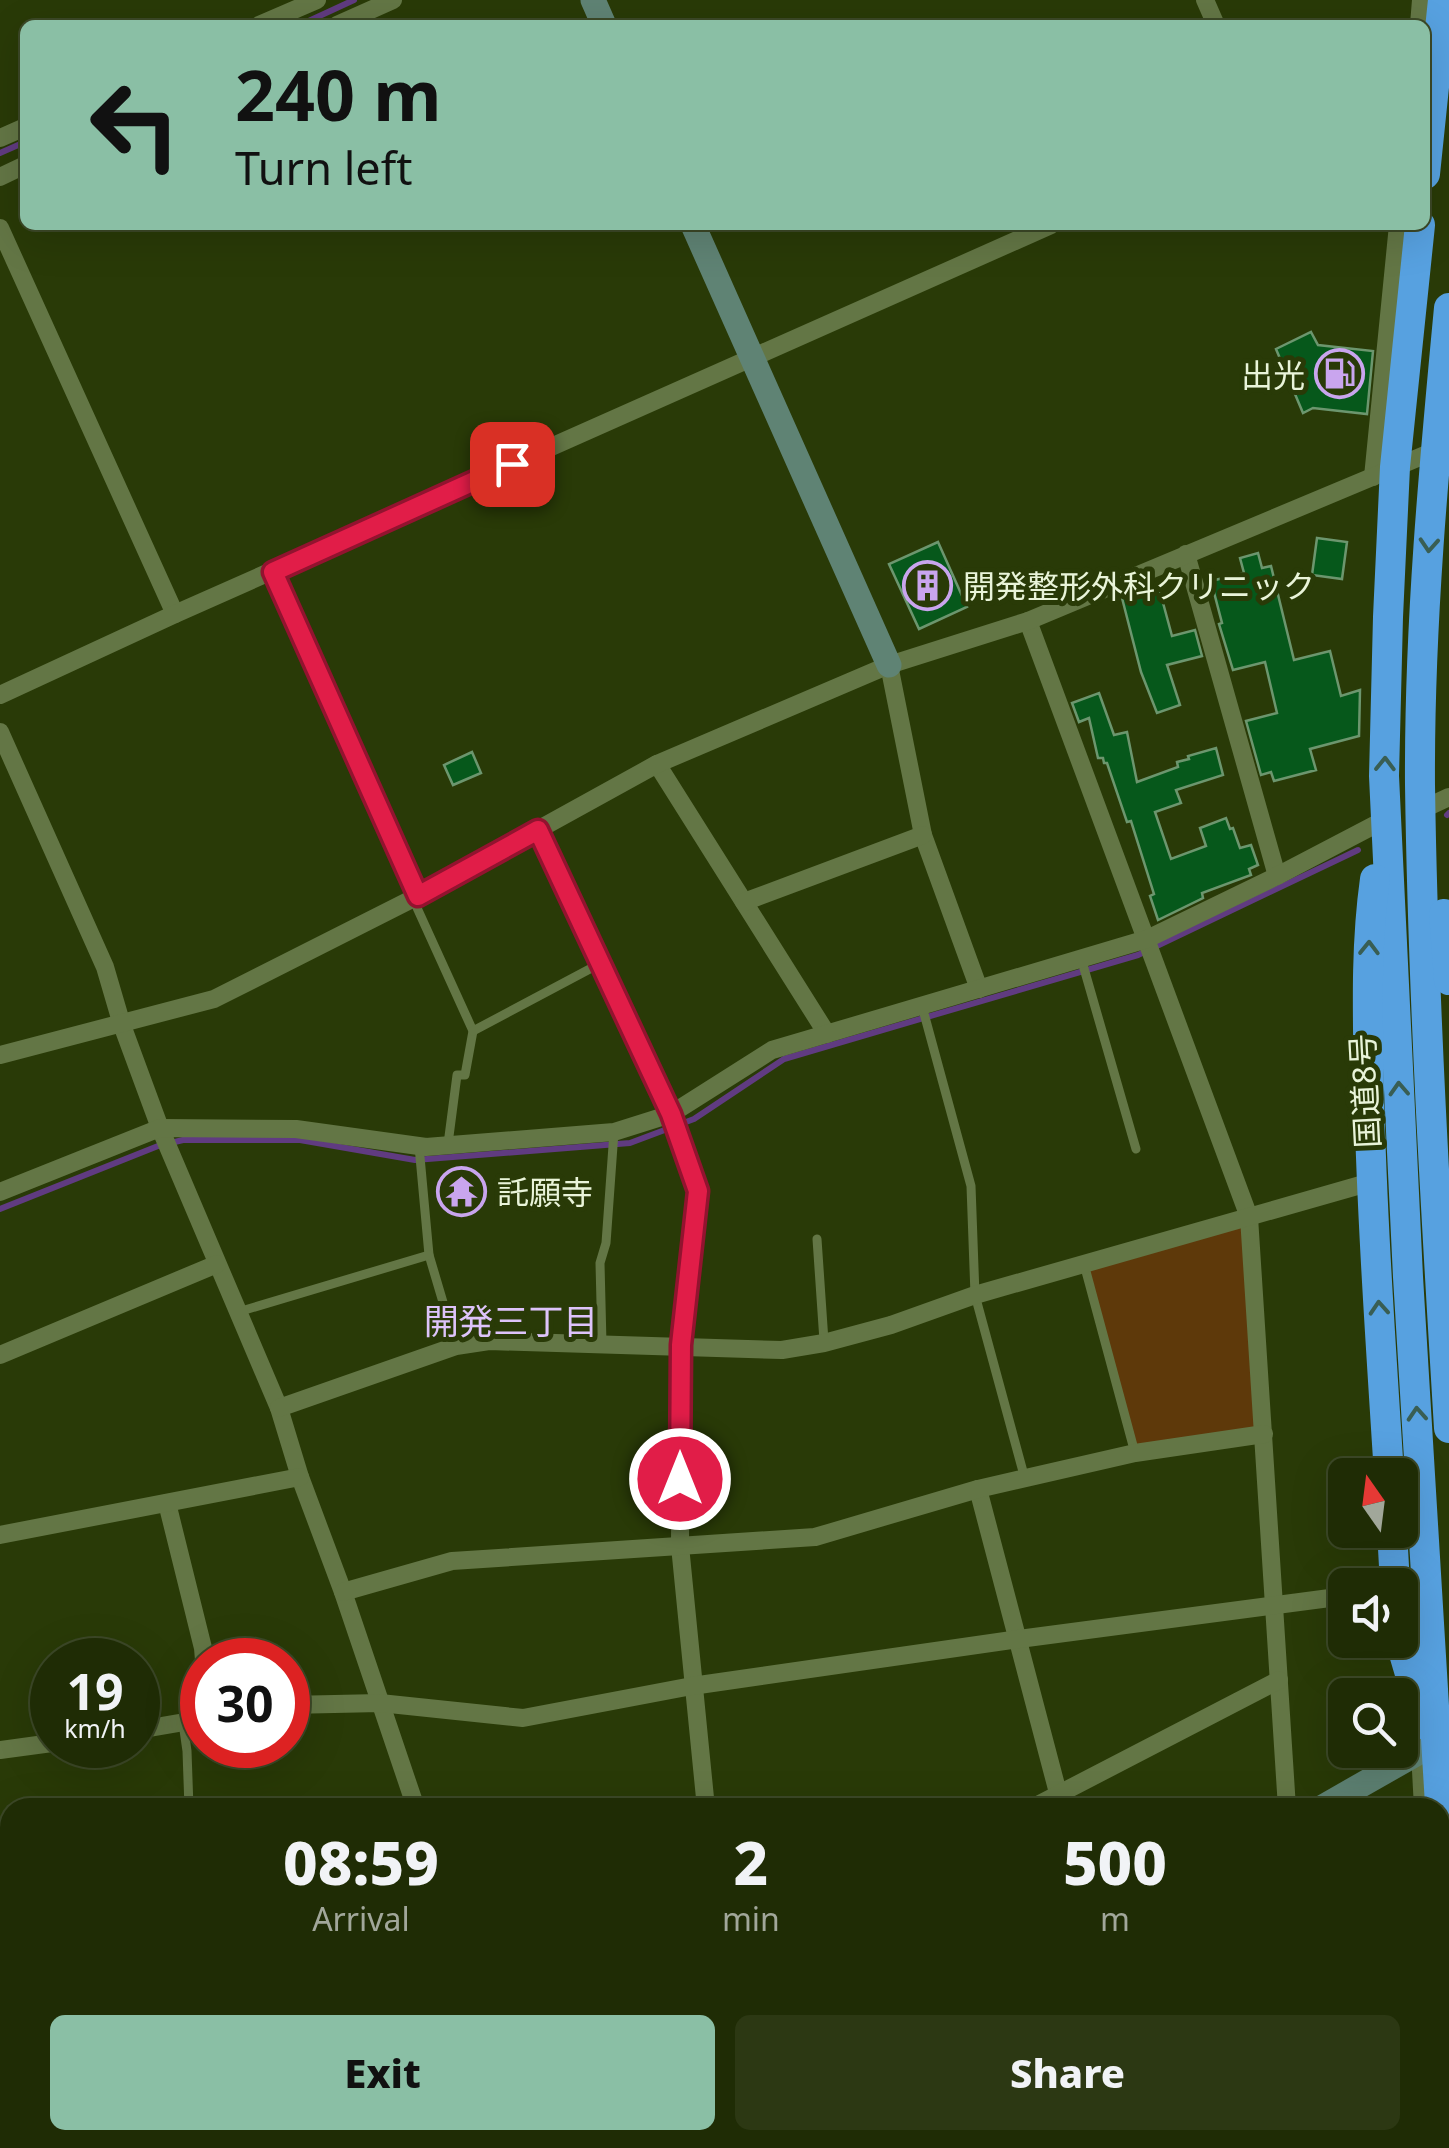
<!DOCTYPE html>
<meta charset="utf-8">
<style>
body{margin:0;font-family:"Noto Sans","Noto Sans JP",sans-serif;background:#2c3813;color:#f1f3f6;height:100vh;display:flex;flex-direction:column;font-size:38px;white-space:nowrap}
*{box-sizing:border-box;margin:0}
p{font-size:32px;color:#a1a79a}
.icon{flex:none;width:55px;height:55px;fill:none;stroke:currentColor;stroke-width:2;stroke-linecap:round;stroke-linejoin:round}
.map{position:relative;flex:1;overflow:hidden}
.details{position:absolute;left:0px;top:1798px;width:1450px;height:352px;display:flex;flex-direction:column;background:#1f2c05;border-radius:30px 30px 0 0;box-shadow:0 10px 40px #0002,0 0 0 2px #3c4827}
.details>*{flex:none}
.hud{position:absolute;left:20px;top:20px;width:1410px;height:210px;border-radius:15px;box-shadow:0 10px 40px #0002,0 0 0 2px #3c4827;background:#8abfa5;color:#111;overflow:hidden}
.needle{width:65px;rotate:346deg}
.controls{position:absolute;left:1328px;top:1458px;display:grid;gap:20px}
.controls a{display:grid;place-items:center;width:90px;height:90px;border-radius:15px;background:#1f2c05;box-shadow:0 10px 40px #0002,0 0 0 2px #3c4827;font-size:50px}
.speed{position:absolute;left:30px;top:1638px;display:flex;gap:20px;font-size:50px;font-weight:700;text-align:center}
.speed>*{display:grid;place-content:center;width:130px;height:130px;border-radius:50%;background:#1f2c05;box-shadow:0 10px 40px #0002,0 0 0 2px #3c4827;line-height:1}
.speed small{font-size:25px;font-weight:400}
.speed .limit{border:15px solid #d22;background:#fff;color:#111}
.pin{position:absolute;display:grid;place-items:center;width:85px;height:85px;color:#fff;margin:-42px;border-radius:20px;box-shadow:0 5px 15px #0006}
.me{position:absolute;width:110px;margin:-55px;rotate:0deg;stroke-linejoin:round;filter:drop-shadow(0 0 8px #0008)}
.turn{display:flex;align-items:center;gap:35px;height:210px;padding:0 50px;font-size:45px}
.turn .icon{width:130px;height:130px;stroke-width:2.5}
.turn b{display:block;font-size:70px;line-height:85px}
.eta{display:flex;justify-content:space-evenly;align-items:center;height:170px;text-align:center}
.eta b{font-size:60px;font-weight:800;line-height:70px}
.primary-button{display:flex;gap:20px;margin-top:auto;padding:20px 50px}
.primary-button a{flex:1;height:115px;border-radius:15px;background:#8abfa5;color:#111;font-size:40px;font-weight:800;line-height:115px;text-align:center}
.primary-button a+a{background:#2c3813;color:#f1f3f6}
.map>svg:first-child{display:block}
.green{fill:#5e390a}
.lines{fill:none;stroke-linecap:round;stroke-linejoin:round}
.stream{stroke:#603b81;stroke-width:6}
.building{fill:#06581b;stroke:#6c966e;stroke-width:2.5}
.path{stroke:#8a9871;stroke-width:4;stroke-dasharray:8 5;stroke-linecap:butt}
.lane{stroke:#637645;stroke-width:9}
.street{stroke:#637645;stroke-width:18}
.secondary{stroke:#5f8374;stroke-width:25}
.highway{stroke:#57a1e0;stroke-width:30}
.rail-casing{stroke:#9ba984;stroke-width:10}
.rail{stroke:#293a07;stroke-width:6;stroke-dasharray:19;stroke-linecap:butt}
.oneway{stroke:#395e53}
.route-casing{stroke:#92132f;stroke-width:25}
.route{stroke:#e11d48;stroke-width:18}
.labels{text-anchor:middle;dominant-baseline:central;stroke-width:10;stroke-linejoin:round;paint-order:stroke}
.poi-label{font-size:32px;fill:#e9f4d9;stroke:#293a07;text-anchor:start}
.street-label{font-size:32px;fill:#e9f4d9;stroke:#293a07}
.neighbourhood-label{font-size:35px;fill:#ddc3fa;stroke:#293a07}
</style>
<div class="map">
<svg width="1449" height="2148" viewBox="0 0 1449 2148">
<rect width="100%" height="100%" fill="#293a07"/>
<polygon class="green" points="1243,1219 1264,1434 1135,1453 1088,1263"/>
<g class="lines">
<g class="stream">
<polyline points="300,25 354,0"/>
<polyline points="0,153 25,142"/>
<polyline points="1447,815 1449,813"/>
<polyline points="0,1209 158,1146 183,1140 300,1140 415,1160 630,1143 694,1119 784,1059 1138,955 1358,850"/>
</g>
</g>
<g class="building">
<polygon points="1311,332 1318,345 1373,351 1367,414 1313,408 1303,413 1276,349"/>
<polygon points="1317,538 1347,542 1342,579 1312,575"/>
<polygon points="938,542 967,607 919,629 889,564"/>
<polygon points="1258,553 1262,568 1271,566 1294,660 1330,651 1341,696 1360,690 1359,736 1310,749 1316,770 1274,781 1271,772 1261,775 1246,721 1277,713 1265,662 1233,670 1219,624 1222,623 1211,581 1244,573 1240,558"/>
<polygon points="1159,588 1172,636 1195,630 1202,656 1167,665 1180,705 1157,713 1141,672 1122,598"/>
<polygon points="1099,693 1114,735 1127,732 1137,782 1178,767 1177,762 1189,759 1188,756 1216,748 1223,775 1176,790 1181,803 1155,812 1171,859 1206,846 1200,828 1226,818 1230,829 1233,828 1240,848 1251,845 1258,865 1249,869 1251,875 1202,893 1203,898 1158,920 1150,896 1154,894 1131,821 1127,822 1107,763 1104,763 1103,758 1098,758 1089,718 1079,722 1072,703"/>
<polygon points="472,752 481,773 453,785 444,765"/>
</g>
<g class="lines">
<polyline class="path" points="1440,2084 1443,2148"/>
<g class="lane">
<polyline points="413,899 473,1031 465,1075 457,1075 448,1144"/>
<polyline points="1081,958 1136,1149"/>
<polyline points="922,1006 971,1186 975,1295 1025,1479"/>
<polyline points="473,1031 601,963"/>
<polyline points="419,1146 429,1255 456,1346"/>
<polyline points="817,1239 824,1341"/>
<polyline points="1084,1264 1135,1453"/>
<polyline points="238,1312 429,1255"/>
<polyline points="602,1343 600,1263 606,1243 614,1132"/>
<polyline points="183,1723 187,1751 189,1808"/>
<polyline points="837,2140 843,2148"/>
</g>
<g class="street">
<polyline points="1205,0 1216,25"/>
<polyline points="259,25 317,0"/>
<polyline points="337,25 393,0"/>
<polyline points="1419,25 1421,0"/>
<polyline points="0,138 25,127"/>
<polyline points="0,177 25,165"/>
<polyline points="0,228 175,614"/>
<polyline points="1373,477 1398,225"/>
<polyline points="1186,554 1277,876"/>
<polyline points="273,571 418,896"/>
<polyline points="1028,621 1249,1217 1287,1808"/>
<polyline points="889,665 923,835 979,989"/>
<polyline points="0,695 175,614 1051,225"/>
<polyline points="0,732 105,967 122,1025 160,1128 279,1408 300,1477 343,1592 416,1808"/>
<polyline points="657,764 827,1034"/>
<polyline points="1421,810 1449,797"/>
<polyline points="538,830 671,1114 698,1191 681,1345 680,1546 706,1808"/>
<polyline points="744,902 923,835"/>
<polyline points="0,1055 214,999 418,896 657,764 889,665 1028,621 1439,449"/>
<polyline points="0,1192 160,1128 296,1129 426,1147 614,1132 671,1114 772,1050 1147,939 1277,876 1386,819"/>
<polyline points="0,1355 217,1264"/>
<polyline points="279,1408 456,1346 489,1341 782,1350 824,1343 891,1325 975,1295 1371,1182"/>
<polyline points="978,1489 1062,1808"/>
<polyline points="167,1503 203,1648 204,1660"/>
<polyline points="0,1535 300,1477"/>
<polyline points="343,1592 452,1561 815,1537 978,1489 1135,1453 1264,1434"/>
<polyline points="288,1705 380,1703 523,1718 692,1686 1019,1639 1345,1596"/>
<polyline points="138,1730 202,1719"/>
<polyline points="0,1750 52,1743"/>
<polyline points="1420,1752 1423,1808"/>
<polyline points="1032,1808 1279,1680"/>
<polyline points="0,1892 10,1916"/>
<polyline points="0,2011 10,2007"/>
<polyline points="379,2140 382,2148"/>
<polyline points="1308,2140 1308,2148"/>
<polyline points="565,2148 583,2140"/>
<polyline points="1000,2148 1010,2140"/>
<polyline points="1189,2148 1198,2140"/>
<polyline points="1413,2148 1419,2140"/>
</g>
<g class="secondary">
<polyline points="593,0 604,25"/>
<polyline points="693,225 889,665"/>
<polyline points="1321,1808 1449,1735"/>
<polyline points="554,2140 558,2148"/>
<polyline points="12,2148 32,2140"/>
<polyline points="792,2148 802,2140"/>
</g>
<g class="highway">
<polyline points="1425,174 1443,0"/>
<polyline points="1420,225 1395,467 1388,617 1384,776 1408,1277 1449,1953"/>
<path d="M1449,308c-15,158 -30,318 -29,477 3,214 16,429 29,643"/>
<path d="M1375,879c-10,71 -7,142 -6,214 3,127 12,255 20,382"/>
<polyline points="1444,914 1449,980"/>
<polyline points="1392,1530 1395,1585"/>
<polyline points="1400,1640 1418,1701 1419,1724"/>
</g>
<defs>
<polyline id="rail" points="1433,2148 1449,2130"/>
</defs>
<use href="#rail" class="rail-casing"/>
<use href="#rail" class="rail"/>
</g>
<defs><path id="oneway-chevron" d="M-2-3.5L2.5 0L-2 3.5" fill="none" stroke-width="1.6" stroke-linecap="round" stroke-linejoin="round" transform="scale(2.5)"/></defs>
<g class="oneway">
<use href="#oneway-chevron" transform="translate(1429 545) rotate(94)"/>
<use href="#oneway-chevron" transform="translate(1385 764) rotate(-89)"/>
<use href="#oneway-chevron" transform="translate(1369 948) rotate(-89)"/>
<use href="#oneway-chevron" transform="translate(1399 1089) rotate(-93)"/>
<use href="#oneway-chevron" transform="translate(1379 1308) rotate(-94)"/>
<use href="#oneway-chevron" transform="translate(1417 1414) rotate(-94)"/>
</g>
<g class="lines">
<defs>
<polyline id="route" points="512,464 273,572 418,896 538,830 671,1114 698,1191 681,1345 680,1479"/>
</defs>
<use href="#route" class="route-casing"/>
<use href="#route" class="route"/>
</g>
<defs>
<symbol id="fuel-ring" viewBox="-11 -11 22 22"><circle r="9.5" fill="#293a07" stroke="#c9a5ee" stroke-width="1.5"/><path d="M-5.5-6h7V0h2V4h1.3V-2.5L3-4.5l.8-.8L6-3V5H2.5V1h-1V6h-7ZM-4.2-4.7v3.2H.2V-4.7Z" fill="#c9a5ee"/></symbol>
<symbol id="building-ring" viewBox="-11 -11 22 22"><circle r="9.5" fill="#293a07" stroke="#c9a5ee" stroke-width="1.5"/><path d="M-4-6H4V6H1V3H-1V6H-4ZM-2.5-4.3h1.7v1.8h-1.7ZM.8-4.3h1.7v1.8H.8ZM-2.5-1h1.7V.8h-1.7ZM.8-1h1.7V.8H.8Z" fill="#c9a5ee"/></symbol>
<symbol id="temple-ring" viewBox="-11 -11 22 22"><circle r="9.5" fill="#293a07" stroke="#c9a5ee" stroke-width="1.5"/><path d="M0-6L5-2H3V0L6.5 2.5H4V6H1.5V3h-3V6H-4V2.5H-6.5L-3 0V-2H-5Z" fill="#c9a5ee"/></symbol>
</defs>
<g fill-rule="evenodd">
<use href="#fuel-ring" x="1312" y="346" width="55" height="55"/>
<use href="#building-ring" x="900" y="558" width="55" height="55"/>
<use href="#temple-ring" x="434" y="1164" width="55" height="55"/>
</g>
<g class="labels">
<g class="poi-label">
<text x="1305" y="374" text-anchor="end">出光</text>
<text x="963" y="585">開発整形外科クリニック</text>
<text x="497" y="1191">託願寺</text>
</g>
<g class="street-label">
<text transform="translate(1364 1091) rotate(-93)">国道8号</text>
</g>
<g class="neighbourhood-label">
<text x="511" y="1320">開発三丁目</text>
</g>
</g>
</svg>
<div class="controls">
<a><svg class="needle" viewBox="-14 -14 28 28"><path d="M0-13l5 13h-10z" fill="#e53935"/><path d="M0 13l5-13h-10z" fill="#a1a79a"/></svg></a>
<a><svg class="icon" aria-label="sound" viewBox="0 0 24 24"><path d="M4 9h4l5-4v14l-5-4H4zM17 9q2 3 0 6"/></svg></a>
<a><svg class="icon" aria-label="search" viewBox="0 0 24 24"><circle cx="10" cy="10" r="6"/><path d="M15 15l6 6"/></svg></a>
</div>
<div class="speed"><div>19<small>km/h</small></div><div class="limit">30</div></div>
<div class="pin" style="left:512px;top:464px;background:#d93025"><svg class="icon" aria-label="arrive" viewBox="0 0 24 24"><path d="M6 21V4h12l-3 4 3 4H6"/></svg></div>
<svg class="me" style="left:680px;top:1479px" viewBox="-20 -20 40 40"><circle r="17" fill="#e11d48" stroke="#fff" stroke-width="3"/><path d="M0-11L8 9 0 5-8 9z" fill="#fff"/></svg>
<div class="hud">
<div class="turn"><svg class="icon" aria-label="left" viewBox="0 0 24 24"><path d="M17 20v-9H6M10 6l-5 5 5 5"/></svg><div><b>240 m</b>Turn left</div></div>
</div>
<section class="details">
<div class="eta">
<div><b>08:59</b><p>Arrival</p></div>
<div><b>2</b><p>min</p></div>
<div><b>500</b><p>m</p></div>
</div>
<div class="primary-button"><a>Exit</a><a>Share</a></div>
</section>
</div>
